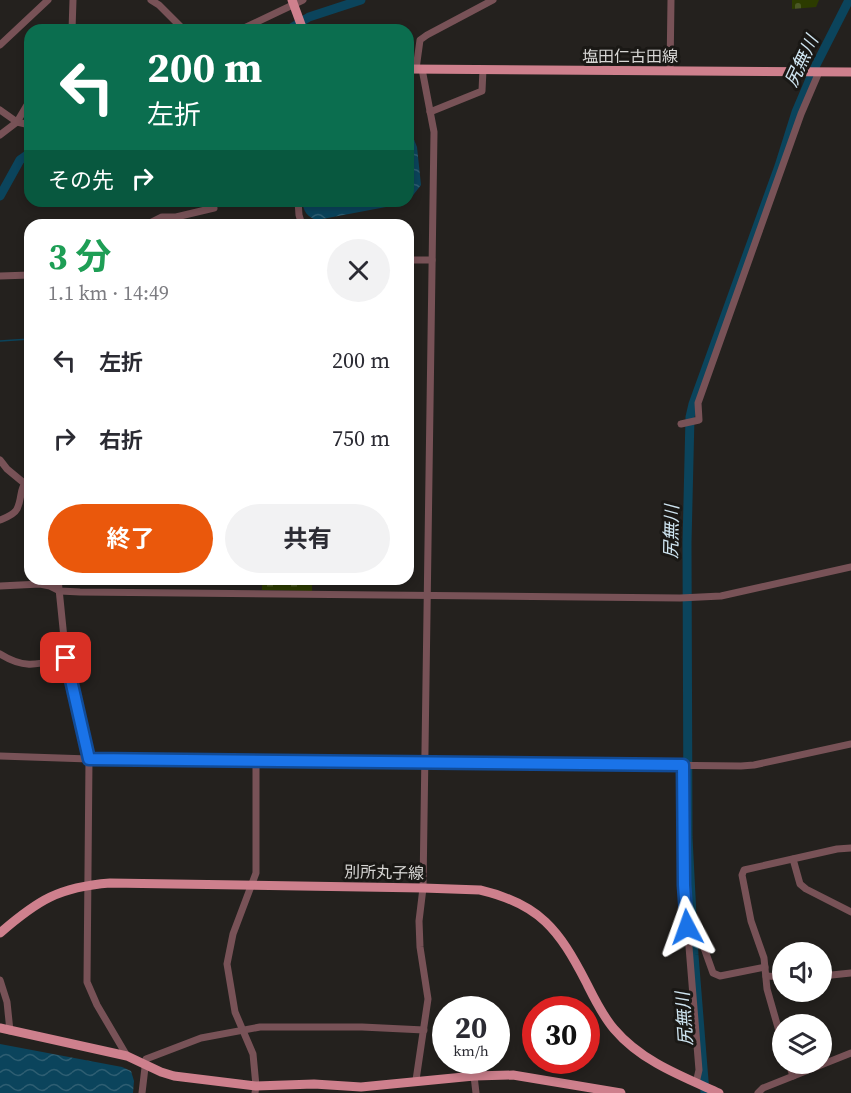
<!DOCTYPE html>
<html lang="ja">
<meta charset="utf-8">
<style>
body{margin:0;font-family:"Source Serif 4","Noto Sans JP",serif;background:#f2f2f3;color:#2b2b33;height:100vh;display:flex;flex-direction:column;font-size:22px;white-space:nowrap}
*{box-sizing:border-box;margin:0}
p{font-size:20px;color:#7c7c81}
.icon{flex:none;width:33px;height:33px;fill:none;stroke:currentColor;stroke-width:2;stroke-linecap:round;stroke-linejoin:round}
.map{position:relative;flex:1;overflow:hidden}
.details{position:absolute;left:24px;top:219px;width:390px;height:366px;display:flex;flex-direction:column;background:#fff;border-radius:18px;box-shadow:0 3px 9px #0003}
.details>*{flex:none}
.banner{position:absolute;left:24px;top:24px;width:390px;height:183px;border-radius:18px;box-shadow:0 3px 9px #0003;background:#0b6e4f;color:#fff;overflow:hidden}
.buttons{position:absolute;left:772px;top:942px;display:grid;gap:12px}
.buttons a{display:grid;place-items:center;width:60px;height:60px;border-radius:50%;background:#fff;box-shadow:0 3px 9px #0003;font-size:30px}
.speed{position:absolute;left:432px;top:996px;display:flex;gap:12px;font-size:30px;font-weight:700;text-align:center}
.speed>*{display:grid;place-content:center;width:78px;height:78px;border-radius:50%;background:#fff;box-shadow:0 3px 9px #0003;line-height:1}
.speed small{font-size:15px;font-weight:400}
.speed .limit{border:9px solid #d22;background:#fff;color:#111}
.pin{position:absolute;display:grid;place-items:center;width:51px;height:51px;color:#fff;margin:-26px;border-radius:12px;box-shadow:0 3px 9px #0006}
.me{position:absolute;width:66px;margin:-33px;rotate:356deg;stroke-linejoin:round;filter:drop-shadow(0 0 4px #0008)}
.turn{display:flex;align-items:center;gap:21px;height:126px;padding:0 24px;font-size:27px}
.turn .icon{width:78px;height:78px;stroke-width:2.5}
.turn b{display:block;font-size:42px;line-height:51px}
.then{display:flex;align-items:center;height:57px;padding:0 24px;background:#0003;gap:12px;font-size:22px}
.round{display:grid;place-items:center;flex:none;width:63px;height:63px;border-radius:32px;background:#f2f2f3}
.head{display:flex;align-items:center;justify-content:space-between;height:102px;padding:0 24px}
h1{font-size:36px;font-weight:700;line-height:45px;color:#1e9e55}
.primary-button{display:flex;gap:12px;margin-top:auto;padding:12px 24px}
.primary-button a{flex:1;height:69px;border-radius:36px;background:#ea580c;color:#fff;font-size:24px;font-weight:700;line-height:69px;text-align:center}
.primary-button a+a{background:#f2f2f3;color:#2b2b33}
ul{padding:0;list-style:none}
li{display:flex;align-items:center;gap:18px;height:78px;padding:0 24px}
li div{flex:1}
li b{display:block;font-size:22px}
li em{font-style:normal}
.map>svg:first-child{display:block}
.cemetery{fill:url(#cemetery-stones)}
.water{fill:url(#water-waves)}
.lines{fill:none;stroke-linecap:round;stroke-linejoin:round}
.stream{stroke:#0b445c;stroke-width:1.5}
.river{stroke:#0b445c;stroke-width:9}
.minor{stroke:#785257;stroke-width:7}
.major{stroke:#ce808d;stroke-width:9}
.route-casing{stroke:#114b97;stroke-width:15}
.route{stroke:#1a73e8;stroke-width:10}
.labels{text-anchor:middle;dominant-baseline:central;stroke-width:6;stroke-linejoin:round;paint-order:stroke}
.street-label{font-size:16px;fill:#d7d6d4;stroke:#1a1815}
.water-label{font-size:18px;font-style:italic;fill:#cfe5f1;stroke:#1a1815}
</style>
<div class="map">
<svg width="851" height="1093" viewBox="0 0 851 1093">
<defs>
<pattern id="cemetery-stones" width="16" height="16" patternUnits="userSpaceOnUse" patternTransform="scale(1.5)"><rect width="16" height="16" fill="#2c3b00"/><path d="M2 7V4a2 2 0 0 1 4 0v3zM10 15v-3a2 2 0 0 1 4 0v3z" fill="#4a5724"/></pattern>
<pattern id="water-waves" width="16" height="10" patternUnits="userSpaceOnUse" patternTransform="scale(1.5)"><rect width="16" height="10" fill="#0b445c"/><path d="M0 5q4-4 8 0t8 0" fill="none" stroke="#2e5e72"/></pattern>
</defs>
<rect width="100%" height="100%" fill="#24211e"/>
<g class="cemetery">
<polygon points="792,0 819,0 816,7 792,9"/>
<polygon points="262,579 312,579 312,591 262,590"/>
</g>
<g class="water">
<path d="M408,125l9,22 4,38 -14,18 -90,17c-9,-2 -15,-10 -14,-19h105z"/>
<polygon points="0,1044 122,1067 131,1071 134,1081 133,1093 0,1093"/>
</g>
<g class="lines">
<g class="stream">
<polyline points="316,225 317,220"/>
<polyline points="0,341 30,339"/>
</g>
<g class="river">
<polyline points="288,30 309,17 361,0"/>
<polyline points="0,196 20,160 30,153"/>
<polyline points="705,1093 694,955 688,837 687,543 690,417 693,404 779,166 796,112 816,65 849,0"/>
</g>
<g class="minor">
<polyline points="151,0 159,5 184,30"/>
<polyline points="72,30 73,0"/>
<polyline points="240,30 303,0"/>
<polyline points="0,45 48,0"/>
<polyline points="416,69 420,40 427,35 493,0"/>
<polyline points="670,71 671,0"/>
<polyline points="0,110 17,122 30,125"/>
<polyline points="430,112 482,91 483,69"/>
<polyline points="0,135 17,122 30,100"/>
<polyline points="298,201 299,215 302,225"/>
<polyline points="146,225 162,217 176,217 214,208"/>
<polyline points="408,260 432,260"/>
<polyline points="0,276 30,275"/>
<polyline points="681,424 699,420 698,403 801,114 819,72"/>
<polyline points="0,460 7,469 30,488"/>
<path d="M0,520c5,-2 14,-5 17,-11 6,-12 1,-21 13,-31"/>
<polyline points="58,579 66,658 89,759 87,982 97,1005 127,1056"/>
<polyline points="0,586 40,584 50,586 60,591 80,592 680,598 721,596 851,567"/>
<path d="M0,654c25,16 39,10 66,4"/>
<polyline points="0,756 89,759 741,766 754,765 851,744"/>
<polyline points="683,765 684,885 699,1070 696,1083"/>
<polyline points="793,859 800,884 806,889 851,912"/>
<polyline points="687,927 694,927 698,931 713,973 720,976 765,967"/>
<polyline points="766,976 783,977"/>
<polyline points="822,976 851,973"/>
<polyline points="0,980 7,1002 10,1031"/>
<polyline points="783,1045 767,989 764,958 751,921 742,875 744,870 837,849 851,848"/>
<polyline points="789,1064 793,1076"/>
<polyline points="474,1076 476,1093"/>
<polyline points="416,1080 428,999 420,947 419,921 423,888 434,132 422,69"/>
<polyline points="142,1093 146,1059 201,1038 260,1027 362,1027 424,1030"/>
<polyline points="255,1093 256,1086 253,1054 235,1012 227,964 233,934 256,873 256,760"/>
<polyline points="758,1093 763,1088 851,1053"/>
</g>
<g class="major">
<polyline points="292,0 303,30"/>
<polyline points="408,69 851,72"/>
<path d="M0,933c38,-33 59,-46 110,-50l313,5 57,2c60,14 79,40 106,92 8,16 16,33 28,47 27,32 67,47 105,64"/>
<polyline points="0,1028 127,1056 161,1072 174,1076 256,1086 314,1084 361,1087 474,1076 513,1075 621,1093"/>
</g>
</g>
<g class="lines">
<defs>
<polyline id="route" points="66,658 89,759 683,765 684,885 687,927"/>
</defs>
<use href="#route" class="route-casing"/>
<use href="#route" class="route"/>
</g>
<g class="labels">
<g class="street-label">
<text x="630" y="56">塩田仁古田線</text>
<text transform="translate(384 872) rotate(1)">別所丸子線</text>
</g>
<g class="water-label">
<text transform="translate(801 61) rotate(-65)">尻無川</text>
<text transform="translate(671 532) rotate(-89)">尻無川</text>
<text transform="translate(684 1019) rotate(-94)">尻無川</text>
</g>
</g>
</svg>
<div class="buttons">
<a><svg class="icon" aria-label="sound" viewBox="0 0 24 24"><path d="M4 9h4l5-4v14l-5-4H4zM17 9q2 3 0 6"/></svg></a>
<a><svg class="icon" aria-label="layers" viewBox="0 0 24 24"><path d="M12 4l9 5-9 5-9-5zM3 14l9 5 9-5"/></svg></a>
</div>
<div class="speed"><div>20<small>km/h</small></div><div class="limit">30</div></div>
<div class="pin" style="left:66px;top:658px;background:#d93025"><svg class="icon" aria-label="arrive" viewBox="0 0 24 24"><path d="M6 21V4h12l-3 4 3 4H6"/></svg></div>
<svg class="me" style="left:687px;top:927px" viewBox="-20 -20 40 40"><path d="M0-17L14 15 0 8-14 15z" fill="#1a73e8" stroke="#fff" stroke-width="4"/></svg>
<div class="banner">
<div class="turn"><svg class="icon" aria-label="left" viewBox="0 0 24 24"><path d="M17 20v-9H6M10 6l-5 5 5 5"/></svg><div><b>200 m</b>左折</div></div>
<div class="then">その先<svg class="icon" aria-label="right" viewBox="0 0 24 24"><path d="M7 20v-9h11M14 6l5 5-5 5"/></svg></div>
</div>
<section class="details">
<div class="head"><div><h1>3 分</h1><p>1.1 km · 14:49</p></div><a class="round"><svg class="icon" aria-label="close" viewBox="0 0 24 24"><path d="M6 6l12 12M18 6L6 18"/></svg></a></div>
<ul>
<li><svg class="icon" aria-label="left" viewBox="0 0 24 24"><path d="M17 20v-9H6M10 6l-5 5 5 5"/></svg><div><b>左折</b></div><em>200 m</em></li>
<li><svg class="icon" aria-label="right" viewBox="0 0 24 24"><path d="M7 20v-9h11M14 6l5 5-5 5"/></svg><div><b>右折</b></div><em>750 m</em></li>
</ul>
<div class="primary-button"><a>終了</a><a>共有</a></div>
</section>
</div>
